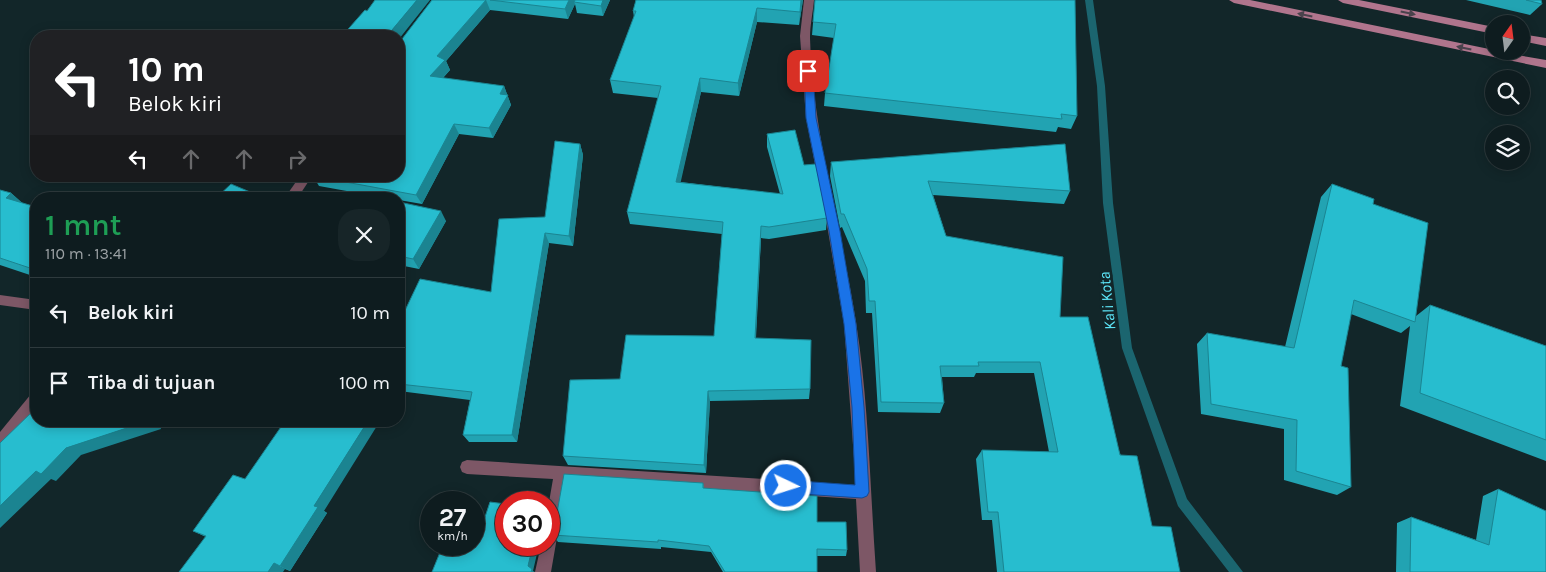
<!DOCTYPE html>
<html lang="id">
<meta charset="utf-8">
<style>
body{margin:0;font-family:Karla,sans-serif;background:#172528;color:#f1f3f6;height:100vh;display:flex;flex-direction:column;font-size:19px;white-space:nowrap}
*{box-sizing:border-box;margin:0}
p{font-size:16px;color:#9ba1a4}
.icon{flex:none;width:28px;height:28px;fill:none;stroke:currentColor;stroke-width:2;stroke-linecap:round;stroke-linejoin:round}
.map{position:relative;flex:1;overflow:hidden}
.drawer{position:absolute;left:30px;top:192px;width:375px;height:235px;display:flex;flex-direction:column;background:#0e1c1f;border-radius:20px;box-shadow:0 2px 12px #0003,0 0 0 1px #2e3a3d}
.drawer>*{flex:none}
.top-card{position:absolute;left:30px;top:30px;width:375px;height:152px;border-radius:20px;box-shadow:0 2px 12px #0003,0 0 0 1px #2e3a3d;background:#202124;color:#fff;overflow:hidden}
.needle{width:32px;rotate:14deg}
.fabs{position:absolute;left:1485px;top:15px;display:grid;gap:10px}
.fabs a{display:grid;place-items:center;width:45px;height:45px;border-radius:50%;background:#0e1c1f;box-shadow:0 2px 12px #0003,0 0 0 1px #2e3a3d;font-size:25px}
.speed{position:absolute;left:420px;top:491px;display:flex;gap:10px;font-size:25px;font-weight:700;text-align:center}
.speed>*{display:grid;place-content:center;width:65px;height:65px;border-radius:50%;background:#0e1c1f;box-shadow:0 2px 12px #0003,0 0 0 1px #2e3a3d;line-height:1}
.speed small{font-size:12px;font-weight:400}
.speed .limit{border:8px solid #d22;background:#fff;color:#111}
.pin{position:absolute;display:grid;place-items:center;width:42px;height:42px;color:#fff;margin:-21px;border-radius:10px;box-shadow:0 2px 8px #0006}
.me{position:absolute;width:55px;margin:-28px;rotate:94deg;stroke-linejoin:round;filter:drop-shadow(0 0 4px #0008)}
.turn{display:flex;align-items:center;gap:18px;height:105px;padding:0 15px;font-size:22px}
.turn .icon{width:65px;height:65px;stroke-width:2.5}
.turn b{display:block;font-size:35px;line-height:42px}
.lanes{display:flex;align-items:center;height:48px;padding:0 15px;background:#0003;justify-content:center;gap:25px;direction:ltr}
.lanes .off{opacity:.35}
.round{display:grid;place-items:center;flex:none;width:52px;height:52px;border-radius:20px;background:#172528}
.head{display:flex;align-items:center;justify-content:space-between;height:85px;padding:0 15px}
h1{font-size:30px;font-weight:600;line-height:38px;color:#1e9e55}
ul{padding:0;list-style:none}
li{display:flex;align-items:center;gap:15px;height:70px;padding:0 15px;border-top:1px solid #2e3a3d}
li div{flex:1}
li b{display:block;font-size:19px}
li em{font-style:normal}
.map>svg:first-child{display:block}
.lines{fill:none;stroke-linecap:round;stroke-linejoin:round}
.stream{fill:#1b656f;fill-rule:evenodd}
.street{fill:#7d5766;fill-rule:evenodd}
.secondary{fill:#b0758d;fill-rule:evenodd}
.wall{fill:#22a3b2}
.shaded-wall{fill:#1b8491}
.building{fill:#27bdcf;stroke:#1b8491}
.oneway{fill:#49424c}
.route{fill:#1a73e8;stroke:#114b97}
.labels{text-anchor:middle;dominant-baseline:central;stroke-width:5;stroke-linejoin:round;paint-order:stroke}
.water-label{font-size:16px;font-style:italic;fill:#5ce4f6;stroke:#122629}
</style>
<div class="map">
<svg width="1546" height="572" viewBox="0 0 1546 572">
<rect width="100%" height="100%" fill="#122629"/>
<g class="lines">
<polygon class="stream" points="1085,0 1093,0 1105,86 1113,203 1132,348 1187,499 1243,572 1229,572 1178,506 1122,348 1103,203 1097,86"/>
<g class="street">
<path d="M804,0h10c-1,12 -4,25 -4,38 3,96 31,189 46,284 13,82 14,167 20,250h-16l-4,-73 -289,-19 -16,92h-16l6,-27h8v-43l4,-23 -86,-5 -5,-2 -2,-5 2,-5 5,-2 389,25 -12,-161 -16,-93 -22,-113 -6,-82z"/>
<polygon points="300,176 312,176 297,199 284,199"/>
<polygon points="0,295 36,300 36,310 0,305"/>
<polygon points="36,392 36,408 13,439 0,447 0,432 31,394"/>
</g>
<g class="secondary">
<polygon points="1229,0 1250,0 1494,50 1494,51 1546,60 1546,68 1234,3"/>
<polygon points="1338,0 1359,0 1494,27 1494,34 1343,3"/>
<polygon points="1521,34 1546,38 1546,46 1521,41"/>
</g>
</g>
<g class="wall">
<polygon points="432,0 610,0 603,16 577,13 575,4 568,19 490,10 446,61 450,70 443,78 504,86 511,105 493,138 459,134 422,204 399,200 399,199 391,199 319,186 313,176 399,43"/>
<polygon points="636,0 803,0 799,25 757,22 739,96 701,92 680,182 780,194 767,147 767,134 804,165 827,218 826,230 769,239 761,238 756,338 810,389 809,399 710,401 706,473 568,465 563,456 620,379 714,336 722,234 630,224 627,212 658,98 613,93 610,80 634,17 633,11"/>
<polygon points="815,0 1077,116 1071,129 1058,127 1056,132 824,106 825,93 834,38 812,35"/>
<polygon points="1466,0 1541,0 1542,4 1530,15"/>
<polygon points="580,144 583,155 573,246 549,243 517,442 469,442 463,435 470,400 399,391 399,323 491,292 545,217"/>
<polygon points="831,162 1070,191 1064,204 933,195 946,236 1060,317 1152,526 1180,572 997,572 992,520 982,520 976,459 982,450 1049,452 1034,373 976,373 974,377 942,377 944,403 940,413 878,412 872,313 866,313 865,281 842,227 840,228 830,176"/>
<polygon points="1332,184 1373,204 1416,316 1430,305 1546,346 1546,461 1400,406 1410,326 1401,333 1351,314 1341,366 1351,487 1337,495 1284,480 1284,429 1201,414 1197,344 1207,333 1285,347 1321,197"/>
<polygon points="0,190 11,193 22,203 36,207 36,277 0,265"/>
<polygon points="399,202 446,221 419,269 399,265"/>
<polygon points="703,483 704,488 817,522 847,550 846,556 817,556 817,572 723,572 711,552 661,547 661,549 558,542 553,535"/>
<polygon points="1498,489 1546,572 1396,572 1397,523 1411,517 1476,540 1483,496"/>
<polygon points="324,511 327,513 290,571 206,537 193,531"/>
</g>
<g class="shaded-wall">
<polygon points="417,0 430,0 399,39 399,36 393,36 392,30"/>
<polygon points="486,0 490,10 446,61 450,70 435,86 430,76 437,56"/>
<polygon points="569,0 577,0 574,2 575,4 568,19 565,9"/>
<polygon points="603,0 610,0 603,16 601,6"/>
<polygon points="801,0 803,0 799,25 800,12"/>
<polygon points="757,8 757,22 739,96 738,83"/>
<polygon points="700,78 701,92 678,194 676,182"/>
<polygon points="504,86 511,105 493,138 489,128 500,94"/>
<polygon points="454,124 459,134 422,204 416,195"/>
<polygon points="580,144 583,155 573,246 569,236"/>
<polygon points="11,193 26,206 6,198"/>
<polygon points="441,211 446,221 419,269 413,259"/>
<polygon points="761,226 761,238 755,349 755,338"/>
<polygon points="545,233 549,243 517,442 512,435"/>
<polygon points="708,391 710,401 706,473 704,465"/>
<polygon points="148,421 159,421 161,429 81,455 56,481 51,479 0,528 0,506 36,471 66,448"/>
<polygon points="368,421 380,421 324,511 327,513 290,571 280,566 314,506"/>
<polygon points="533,545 539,545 533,571 535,572 531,572 528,566"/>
<polygon points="274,563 285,569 283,572 268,572"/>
</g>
<g class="building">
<polygon points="375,0 417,0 392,30 393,36 342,36 365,10 367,11"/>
<polygon points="432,0 486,0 437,56 445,60 430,76 504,86 500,94 508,95 489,128 454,124 416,195 313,176 399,176 399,43"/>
<polygon points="490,0 569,0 565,9"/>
<polygon points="575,0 603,0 601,6 574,2"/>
<polygon points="636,0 801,0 800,12 757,8 738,83 700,78 676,182 783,194 767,134 795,130 804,165 816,164 827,218 769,227 761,226 755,338 811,340 810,389 708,391 704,465 563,456 570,380 620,379 626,335 714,336 723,222 627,212 661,86 610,80 636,11 633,11"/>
<polygon points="815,0 1075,0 1077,116 1061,114 1062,119 825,93 836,24 813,22"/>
<polygon points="1526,0 1541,0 1542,4"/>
<polygon points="555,141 580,144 569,236 545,233 512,435 463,435 472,392 399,384 399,323 420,279 491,292 499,219 545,217"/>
<polygon points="1065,144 1070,191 928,181 946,236 1063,257 1060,317 1088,317 1120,455 1137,456 1152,526 1171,527 1180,572 1004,572 998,512 988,512 982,450 1058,452 1040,362 978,362 979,366 940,366 944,403 881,402 875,301 869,301 867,269 844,214 841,214 831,162"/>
<polygon points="231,184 262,197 260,199 215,199"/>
<polygon points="1332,184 1374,199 1373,204 1428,223 1415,322 1354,300 1341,366 1348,368 1351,487 1296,471 1297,420 1211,404 1207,333 1294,348"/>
<polygon points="0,190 11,193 6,198 36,207 36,270 0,258"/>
<polygon points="399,202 441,211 413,259 399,256"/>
<polygon points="1430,305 1546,346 1546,440 1420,393"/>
<polygon points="36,408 36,421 148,421 66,448 41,474 36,471 0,506 0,443"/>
<polygon points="285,421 368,421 314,506 318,507 280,566 274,563 268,572 179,572 206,536 193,531 233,475 245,479"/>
<polygon points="564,474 703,483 703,488 817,496 817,522 846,522 847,550 817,549 817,572 725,572 709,546 658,540 658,542 553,535"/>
<polygon points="1498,489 1546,511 1546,572 1410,572 1411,517 1489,545"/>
<polygon points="490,502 506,504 506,545 533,545 528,566 532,569 531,572 432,572 443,545 474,545 474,531 480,532"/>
</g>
<defs><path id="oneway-solid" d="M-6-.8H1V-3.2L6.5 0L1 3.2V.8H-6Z" transform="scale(1.25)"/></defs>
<g class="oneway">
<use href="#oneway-solid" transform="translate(1408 13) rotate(12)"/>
<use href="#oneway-solid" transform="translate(1305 15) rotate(-168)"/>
<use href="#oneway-solid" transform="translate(1464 48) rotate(-168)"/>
</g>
<polygon class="route" points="808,67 813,71 816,118 840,231 856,324 864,407 869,492 867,496 862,498 786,493 782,491 780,486 782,482 786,480 855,485 852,407 844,324 829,231 806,118 804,71"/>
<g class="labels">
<g class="water-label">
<text transform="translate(1107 301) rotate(-96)">Kali Kota</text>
</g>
</g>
</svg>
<div class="fabs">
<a><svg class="needle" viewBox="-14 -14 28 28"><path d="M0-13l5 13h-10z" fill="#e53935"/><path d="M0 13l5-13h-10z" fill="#9ba1a4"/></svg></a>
<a><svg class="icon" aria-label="search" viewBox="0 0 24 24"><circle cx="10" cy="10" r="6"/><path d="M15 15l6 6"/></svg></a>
<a><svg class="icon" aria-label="layers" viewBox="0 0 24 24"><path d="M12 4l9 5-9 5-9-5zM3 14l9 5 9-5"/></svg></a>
</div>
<div class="speed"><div>27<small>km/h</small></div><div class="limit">30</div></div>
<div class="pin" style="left:808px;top:71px;background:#d93025"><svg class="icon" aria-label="arrive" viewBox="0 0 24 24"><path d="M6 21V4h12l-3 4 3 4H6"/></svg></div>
<svg class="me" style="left:786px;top:486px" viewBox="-20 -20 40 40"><circle r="17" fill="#1a73e8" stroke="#fff" stroke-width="3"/><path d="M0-11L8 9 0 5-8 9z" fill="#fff"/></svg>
<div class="top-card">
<div class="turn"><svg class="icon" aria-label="left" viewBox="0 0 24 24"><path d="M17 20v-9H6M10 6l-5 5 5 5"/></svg><div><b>10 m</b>Belok kiri</div></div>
<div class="lanes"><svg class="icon" aria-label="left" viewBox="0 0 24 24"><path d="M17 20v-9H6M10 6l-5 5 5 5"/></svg><svg class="icon off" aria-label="ahead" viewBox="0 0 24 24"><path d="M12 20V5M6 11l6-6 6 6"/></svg><svg class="icon off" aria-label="ahead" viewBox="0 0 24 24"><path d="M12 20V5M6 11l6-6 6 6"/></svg><svg class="icon off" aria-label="right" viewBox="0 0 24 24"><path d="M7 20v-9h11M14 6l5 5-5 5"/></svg></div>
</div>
<section class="drawer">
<div class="head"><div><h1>1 mnt</h1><p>110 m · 13:41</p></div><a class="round"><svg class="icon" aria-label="close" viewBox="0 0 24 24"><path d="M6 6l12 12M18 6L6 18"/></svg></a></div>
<ul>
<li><svg class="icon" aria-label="left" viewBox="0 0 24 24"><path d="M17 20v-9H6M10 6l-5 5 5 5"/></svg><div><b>Belok kiri</b></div><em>10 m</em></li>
<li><svg class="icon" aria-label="arrive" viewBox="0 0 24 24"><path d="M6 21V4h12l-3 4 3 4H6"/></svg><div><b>Tiba di tujuan</b></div><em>100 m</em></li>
</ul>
</section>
</div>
